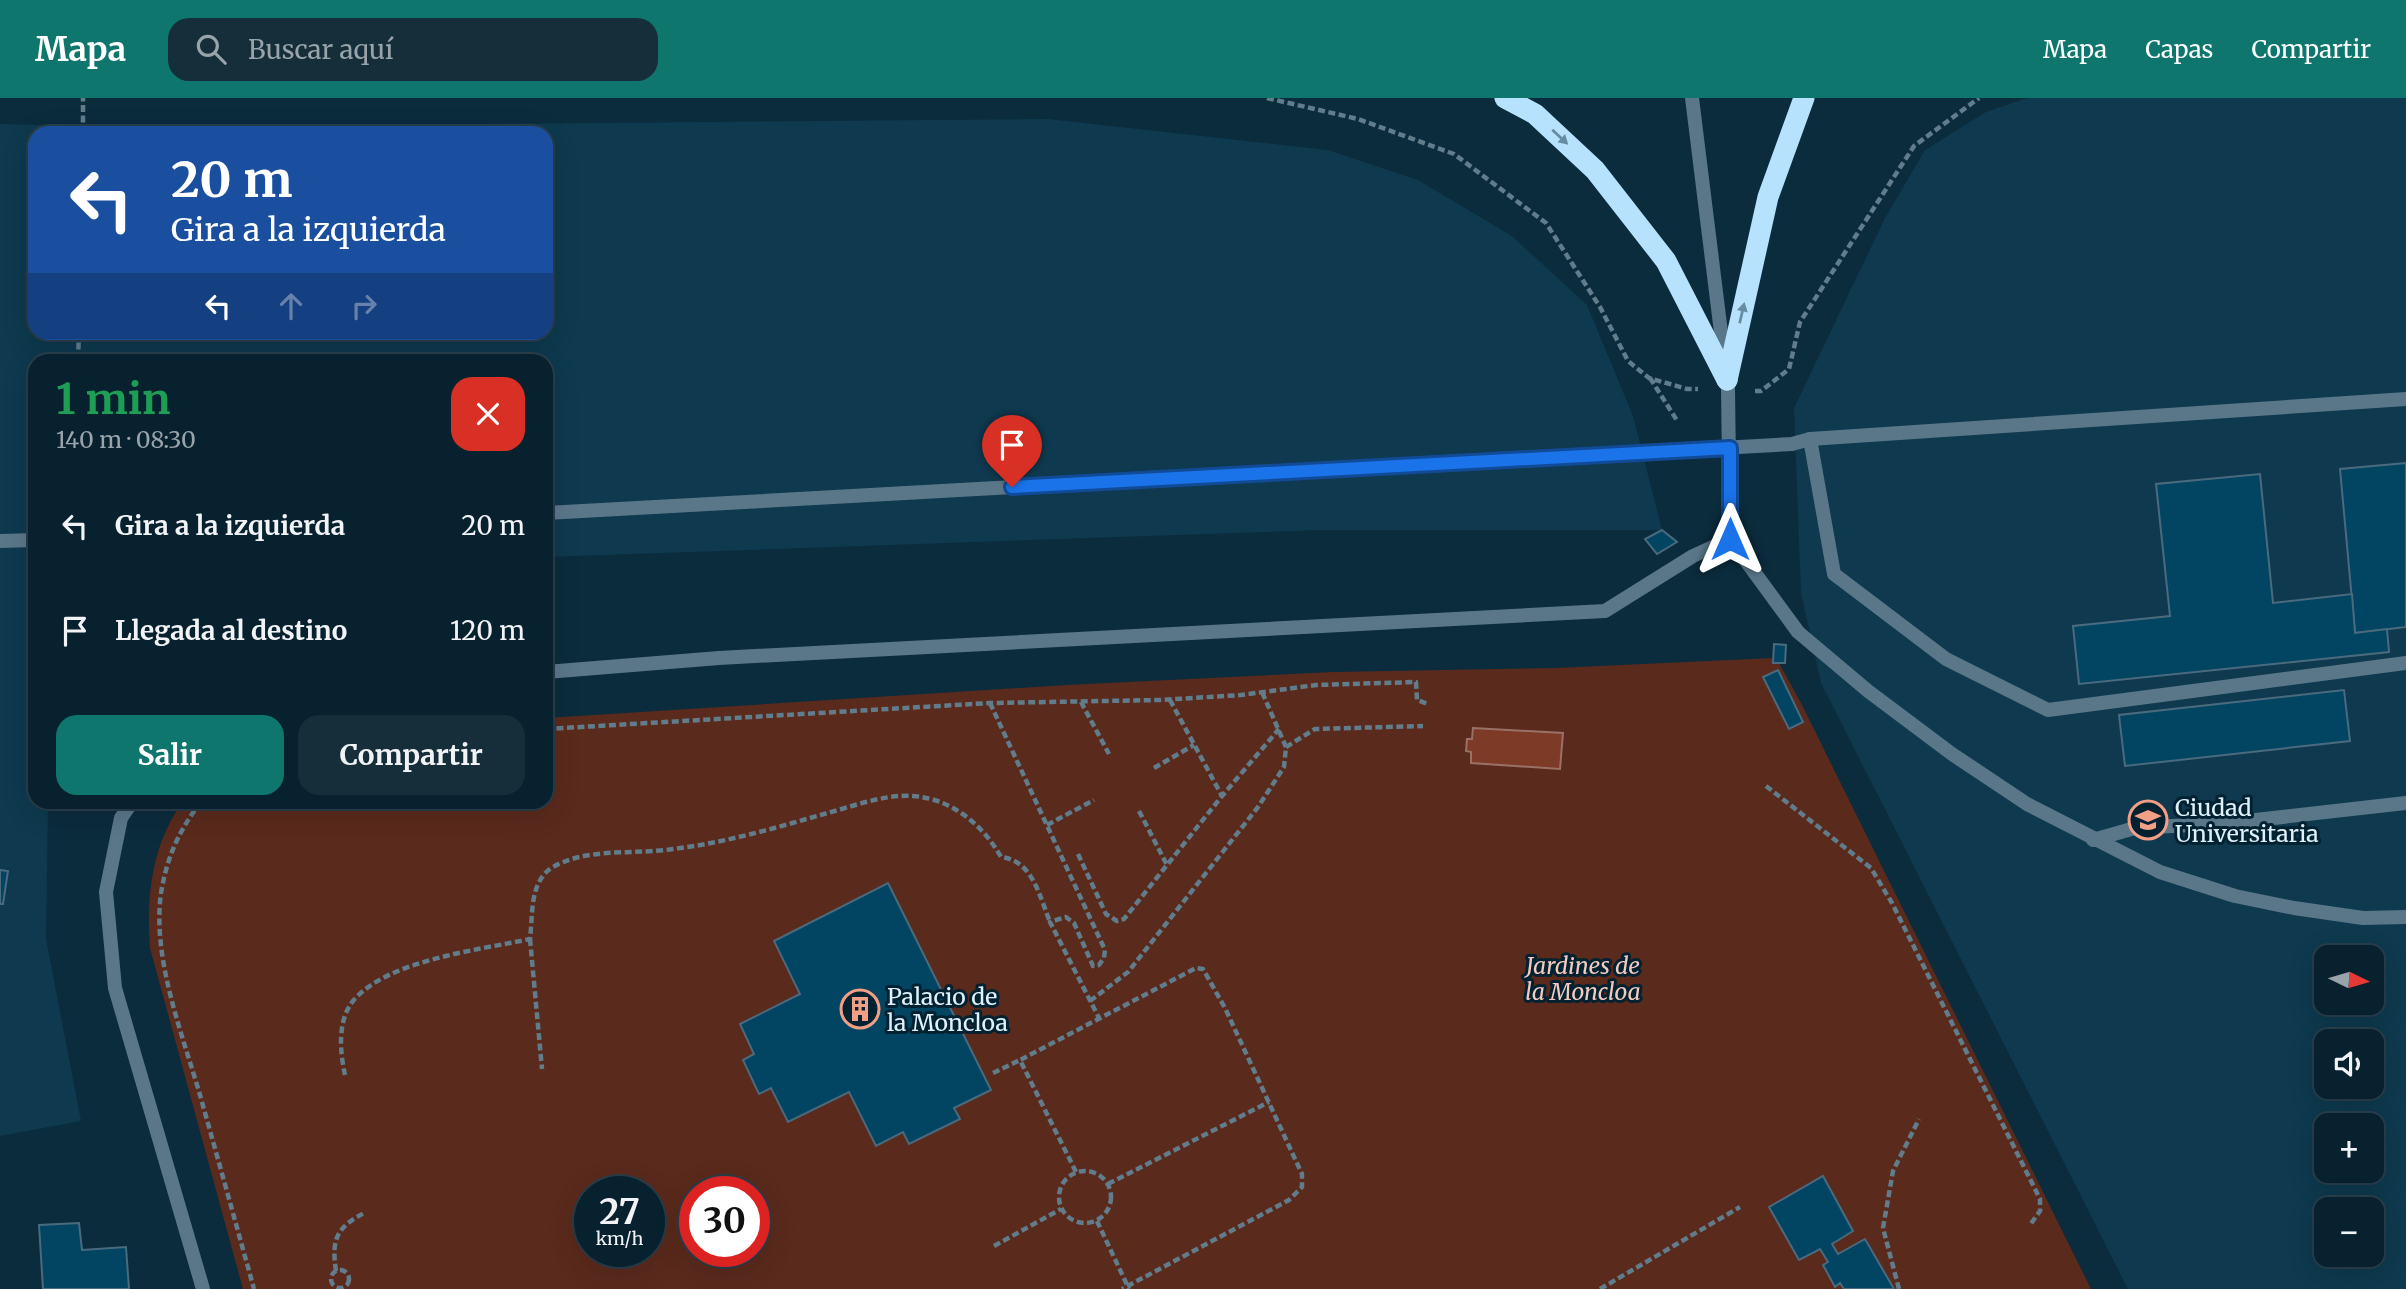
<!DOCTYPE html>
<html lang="es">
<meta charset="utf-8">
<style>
body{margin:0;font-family:Merriweather,serif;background:#162e3a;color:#f1f3f6;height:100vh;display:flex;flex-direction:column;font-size:26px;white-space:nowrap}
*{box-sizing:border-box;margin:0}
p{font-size:23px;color:#98a3aa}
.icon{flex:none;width:38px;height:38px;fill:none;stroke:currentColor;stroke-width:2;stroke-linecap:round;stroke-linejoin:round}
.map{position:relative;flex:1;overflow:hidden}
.panel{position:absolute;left:28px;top:256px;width:525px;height:455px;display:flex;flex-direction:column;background:#08212e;border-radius:21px;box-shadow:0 7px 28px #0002,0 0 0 2px #293e4a}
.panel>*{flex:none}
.hud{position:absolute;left:28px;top:28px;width:525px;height:214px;border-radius:21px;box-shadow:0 7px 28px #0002,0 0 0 2px #293e4a;background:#1a4fa0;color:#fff;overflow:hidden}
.needle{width:46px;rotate:95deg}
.tools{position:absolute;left:2314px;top:847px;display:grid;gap:14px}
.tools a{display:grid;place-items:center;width:70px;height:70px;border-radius:14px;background:#08212e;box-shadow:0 7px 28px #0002,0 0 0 2px #293e4a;font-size:35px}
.speed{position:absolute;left:574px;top:1078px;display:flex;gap:14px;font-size:35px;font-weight:700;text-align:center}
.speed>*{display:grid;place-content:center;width:91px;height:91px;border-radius:50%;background:#08212e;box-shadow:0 7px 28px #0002,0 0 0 2px #293e4a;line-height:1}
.speed small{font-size:18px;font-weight:400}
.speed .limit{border:10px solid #d22;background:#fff;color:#111}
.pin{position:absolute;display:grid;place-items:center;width:60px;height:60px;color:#fff;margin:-72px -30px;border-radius:50% 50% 50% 0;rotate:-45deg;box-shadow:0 0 7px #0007}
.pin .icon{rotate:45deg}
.me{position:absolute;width:77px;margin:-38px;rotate:0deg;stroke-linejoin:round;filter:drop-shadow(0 0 5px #0008)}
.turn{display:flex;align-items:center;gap:24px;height:147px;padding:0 28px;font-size:32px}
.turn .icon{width:91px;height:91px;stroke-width:2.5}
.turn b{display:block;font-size:49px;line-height:60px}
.lanes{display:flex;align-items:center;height:66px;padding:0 28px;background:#0003;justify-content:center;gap:35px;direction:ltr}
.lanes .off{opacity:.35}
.round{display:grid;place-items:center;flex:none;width:74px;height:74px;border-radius:21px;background:#162e3a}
.head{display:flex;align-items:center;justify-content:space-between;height:119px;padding:0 28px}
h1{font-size:42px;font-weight:700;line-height:52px;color:#1e9e55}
.primary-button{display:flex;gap:14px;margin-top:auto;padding:14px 28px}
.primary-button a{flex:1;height:80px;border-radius:21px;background:#0f766e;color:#fff;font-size:28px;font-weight:700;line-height:80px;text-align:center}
.primary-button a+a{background:#162e3a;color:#f1f3f6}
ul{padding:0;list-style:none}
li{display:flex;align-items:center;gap:21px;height:105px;padding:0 28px}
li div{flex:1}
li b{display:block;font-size:26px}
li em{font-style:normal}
header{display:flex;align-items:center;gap:42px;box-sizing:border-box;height:98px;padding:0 35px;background:#0f766e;color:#fff}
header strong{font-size:33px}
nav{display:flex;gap:38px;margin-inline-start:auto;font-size:24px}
.search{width:490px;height:63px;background:#162e3a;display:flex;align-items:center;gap:18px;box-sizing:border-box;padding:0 24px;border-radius:21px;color:#98a3aa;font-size:26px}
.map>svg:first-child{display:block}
.built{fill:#0e394e;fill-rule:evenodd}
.green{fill:#5a2a1c;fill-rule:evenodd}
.water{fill:#7c3a27;stroke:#9a7167;stroke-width:2}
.building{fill:#024562;stroke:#4a6a7e;stroke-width:2}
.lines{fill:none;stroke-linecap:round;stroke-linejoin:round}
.path{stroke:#617c8b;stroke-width:4.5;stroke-dasharray:7 3.5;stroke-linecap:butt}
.service{stroke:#5a7789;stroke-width:14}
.minor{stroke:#5a7789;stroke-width:14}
.motorway{stroke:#b7e2fd;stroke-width:21}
.oneway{fill:#668ca2}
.route-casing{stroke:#114b97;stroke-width:18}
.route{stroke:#1a73e8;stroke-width:12}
.labels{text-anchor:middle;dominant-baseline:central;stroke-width:6;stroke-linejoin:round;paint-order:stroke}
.poi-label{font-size:23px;fill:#dff1fc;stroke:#022232;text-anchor:start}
.park-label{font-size:23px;font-style:italic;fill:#f3cabd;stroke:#022232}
</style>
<header>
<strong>Mapa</strong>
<div class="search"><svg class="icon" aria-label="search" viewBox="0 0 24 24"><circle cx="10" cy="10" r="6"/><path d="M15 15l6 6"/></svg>Buscar aquí</div>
<nav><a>Mapa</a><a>Capas</a><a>Compartir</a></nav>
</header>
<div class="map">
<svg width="2406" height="1191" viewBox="0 0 2406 1191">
<rect width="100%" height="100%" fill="#0b2c3d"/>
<g class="built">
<path d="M2027,0h379v1191h-278l-307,-606 -20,-90 -7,-185 91,-190 40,-68 61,-38zM2326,859h45v46h-45zM2326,943h45v46h-45zM2326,1027h45v46h-45zM2326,1111h45v46h-45z"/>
<path d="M1048,21l280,31 90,30 94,56 75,69 46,111 29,114h-343l-773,27v-197h-511v442h13l-2,137 35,182 -81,15v-1012l125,3zM35,35h511v199h-511z"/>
</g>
<path class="green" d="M1774,560l-1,5h6l23,42 289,584h-1848l-93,-341c-4,-51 2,-105 33,-146h363v-84l521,-33 267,-13 222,-4zM888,785l66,225 6,10 -50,26 -7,-12 -27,14 -27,-54 -61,30 -17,-34 -12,6 -16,-34 11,-6 -14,-30 60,-30 -26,-53zM590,1094h59v59h-59zM695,1094h59v59h-59z"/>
<polygon class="water" points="1473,630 1563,635 1560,671 1471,665 1471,654 1466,653 1467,641 1472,641"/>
<g class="building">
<polygon points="2406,365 2406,529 2355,535 2340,371"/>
<polygon points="2260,376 2273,505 2352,496 2355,535 2387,531 2389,554 2079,586 2073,528 2170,518 2156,386"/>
<polygon points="1662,432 1677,444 1657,456 1645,441"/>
<polygon points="1774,546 1786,547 1785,565 1773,565"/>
<polygon points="29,565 35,565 35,593 27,592"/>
<polygon points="1778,572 1803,624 1789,631 1763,579"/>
<polygon points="2344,592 2350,643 2125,668 2119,617"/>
<polygon points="0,772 8,773 3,806 0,806"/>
<polygon points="888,785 991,992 954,1010 960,1021 909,1046 903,1034 876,1048 849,994 788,1024 771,990 759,996 743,962 754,956 740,926 800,896 774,843"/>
<polygon points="1823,1078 1853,1133 1832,1146 1838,1156 1865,1141 1894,1191 1844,1191 1840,1185 1835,1189 1823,1167 1828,1164 1820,1151 1799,1162 1769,1109"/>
<polygon points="79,1125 82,1152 126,1149 129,1191 43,1191 39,1127"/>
</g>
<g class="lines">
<g class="path">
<polyline points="1267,0 1358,21 1454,56 1546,125 1600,209 1628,263 1649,280 1687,291 1698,291"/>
<polyline points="83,35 83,0"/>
<polyline points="78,262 79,234"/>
<polyline points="1650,280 1678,324"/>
<polyline points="1755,293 1761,293 1789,271 1800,224 1914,48 1979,0"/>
<polyline points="1170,602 1222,698"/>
<polyline points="1081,604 1109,656"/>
<polyline points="990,605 1105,852 1104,860 1099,867 1093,868 1074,825 1066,819 1050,824 1099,920"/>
<polyline points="546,631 990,605 1160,602 1241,597 1316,587 1416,584 1417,602 1428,606"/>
<polyline points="1286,649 1315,631 1423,628"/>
<polyline points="1154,670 1194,647"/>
<polyline points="1766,688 1871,770 1892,805 2040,1101 2040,1113 2030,1127"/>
<path d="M201,704c-22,28 -34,55 -40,91 -9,65 21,140 39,202 18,64 36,129 54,194"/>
<polyline points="1139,713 1167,767"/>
<polyline points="1047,727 1094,702"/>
<polyline points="1078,756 1106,816 1117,823 1124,821 1222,698 1279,631"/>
<polyline points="530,841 542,971"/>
<polyline points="1090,903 1128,874 1258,709 1284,669 1286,649 1262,594"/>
<polyline points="993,975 1020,962"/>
<path d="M345,977c-5,-23 -8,-54 8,-74 34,-41 126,-51 177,-62 3,-24 -1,-58 23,-72 35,-20 82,-12 120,-18 51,-6 102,-21 151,-35 27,-7 60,-20 88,-18 39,2 71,29 89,61 32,4 38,38 49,65"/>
<circle cx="1085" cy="1099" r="26"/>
<polyline points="1076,1074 1020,962 1196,870 1203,871 1225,910 1302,1076 1302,1089 1289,1102 1122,1191"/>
<polyline points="1108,1086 1269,1004"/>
<polyline points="1097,1123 1129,1191"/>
<polyline points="994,1148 1061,1111"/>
<circle cx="340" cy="1181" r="9"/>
<path d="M336,1173c-5,-33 1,-44 30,-59"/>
<polyline points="1600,1191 1740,1109"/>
<polyline points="1899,1191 1883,1130 1893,1073 1919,1021"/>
</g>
<g class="service">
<polyline points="1810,341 1834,476 1946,561 2048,612 2406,565"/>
<polyline points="546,415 1792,346 1810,341 2406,301"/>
<polyline points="0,443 35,442"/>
<polyline points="546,574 719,560 1605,513 1693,458 1730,441"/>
<polyline points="132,704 121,720 106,794 115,890 203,1191"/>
<polyline points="2093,742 2135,730 2229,725 2406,705"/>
</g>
<polyline class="minor" points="1692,0 1728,291 1730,441 1798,534 1868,593 1952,656 2027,706 2160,774 2235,798 2294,810 2363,820 2406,819"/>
<g class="motorway">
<polyline points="1505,0 1535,16 1595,72 1666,163 1727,282"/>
<polyline points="1727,282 1768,99 1804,0"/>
</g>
</g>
<defs><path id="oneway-solid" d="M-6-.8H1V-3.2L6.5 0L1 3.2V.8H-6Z" transform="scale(1.75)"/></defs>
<g class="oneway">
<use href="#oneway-solid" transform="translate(1560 39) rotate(43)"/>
<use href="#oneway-solid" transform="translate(1742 215) rotate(-77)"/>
</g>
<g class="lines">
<defs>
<polyline id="route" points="1012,389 1730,350 1730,441"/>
</defs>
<use href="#route" class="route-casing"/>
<use href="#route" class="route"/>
</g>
<defs>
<symbol id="university-ring" viewBox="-11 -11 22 22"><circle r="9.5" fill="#022232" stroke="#f39f86" stroke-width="1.5"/><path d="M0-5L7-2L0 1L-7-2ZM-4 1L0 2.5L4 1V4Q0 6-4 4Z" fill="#f39f86"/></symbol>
<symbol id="building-ring" viewBox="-11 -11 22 22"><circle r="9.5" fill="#022232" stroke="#f39f86" stroke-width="1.5"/><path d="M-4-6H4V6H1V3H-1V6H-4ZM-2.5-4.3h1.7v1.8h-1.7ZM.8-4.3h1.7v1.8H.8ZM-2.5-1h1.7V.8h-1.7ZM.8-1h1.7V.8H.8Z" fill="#f39f86"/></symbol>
</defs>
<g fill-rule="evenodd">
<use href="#university-ring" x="2126" y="700" width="44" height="44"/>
<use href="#building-ring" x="838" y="889" width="44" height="44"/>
</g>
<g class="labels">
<g class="poi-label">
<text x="2175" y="709">Ciudad<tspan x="2175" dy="26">Universitaria</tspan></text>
<text x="887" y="898">Palacio de<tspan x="887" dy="26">la Moncloa</tspan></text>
</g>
<g class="park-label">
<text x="1583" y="867">Jardines de<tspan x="1583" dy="26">la Moncloa</tspan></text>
</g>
</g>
</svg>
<div class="tools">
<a><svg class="needle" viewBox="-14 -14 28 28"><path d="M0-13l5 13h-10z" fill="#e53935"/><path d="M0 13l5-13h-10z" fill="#98a3aa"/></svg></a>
<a><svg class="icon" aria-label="sound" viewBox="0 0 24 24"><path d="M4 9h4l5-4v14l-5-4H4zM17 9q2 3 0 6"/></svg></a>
<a>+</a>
<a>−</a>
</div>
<div class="speed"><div>27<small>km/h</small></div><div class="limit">30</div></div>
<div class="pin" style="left:1012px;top:389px;background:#d93025"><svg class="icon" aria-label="arrive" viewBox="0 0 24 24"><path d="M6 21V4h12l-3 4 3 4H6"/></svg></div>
<svg class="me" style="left:1730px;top:441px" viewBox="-20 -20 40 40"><path d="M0-17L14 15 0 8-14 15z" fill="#1a73e8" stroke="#fff" stroke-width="4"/></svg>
<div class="hud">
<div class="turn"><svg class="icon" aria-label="left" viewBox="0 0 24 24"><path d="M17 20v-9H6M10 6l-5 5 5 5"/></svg><div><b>20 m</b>Gira a la izquierda</div></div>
<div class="lanes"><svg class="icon" aria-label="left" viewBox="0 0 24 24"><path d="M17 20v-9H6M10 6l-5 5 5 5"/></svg><svg class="icon off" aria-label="ahead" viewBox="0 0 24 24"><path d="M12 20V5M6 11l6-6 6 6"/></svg><svg class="icon off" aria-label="right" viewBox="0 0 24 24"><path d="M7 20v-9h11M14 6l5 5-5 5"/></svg></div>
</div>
<section class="panel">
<div class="head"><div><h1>1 min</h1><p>140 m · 08:30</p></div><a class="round" style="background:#d93025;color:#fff"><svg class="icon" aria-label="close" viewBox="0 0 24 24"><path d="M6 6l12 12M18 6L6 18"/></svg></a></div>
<ul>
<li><svg class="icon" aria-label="left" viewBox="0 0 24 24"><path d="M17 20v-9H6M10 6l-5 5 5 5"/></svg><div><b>Gira a la izquierda</b></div><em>20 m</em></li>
<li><svg class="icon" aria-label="arrive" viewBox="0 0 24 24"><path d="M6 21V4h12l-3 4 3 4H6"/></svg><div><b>Llegada al destino</b></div><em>120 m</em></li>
</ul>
<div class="primary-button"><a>Salir</a><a>Compartir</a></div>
</section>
</div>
